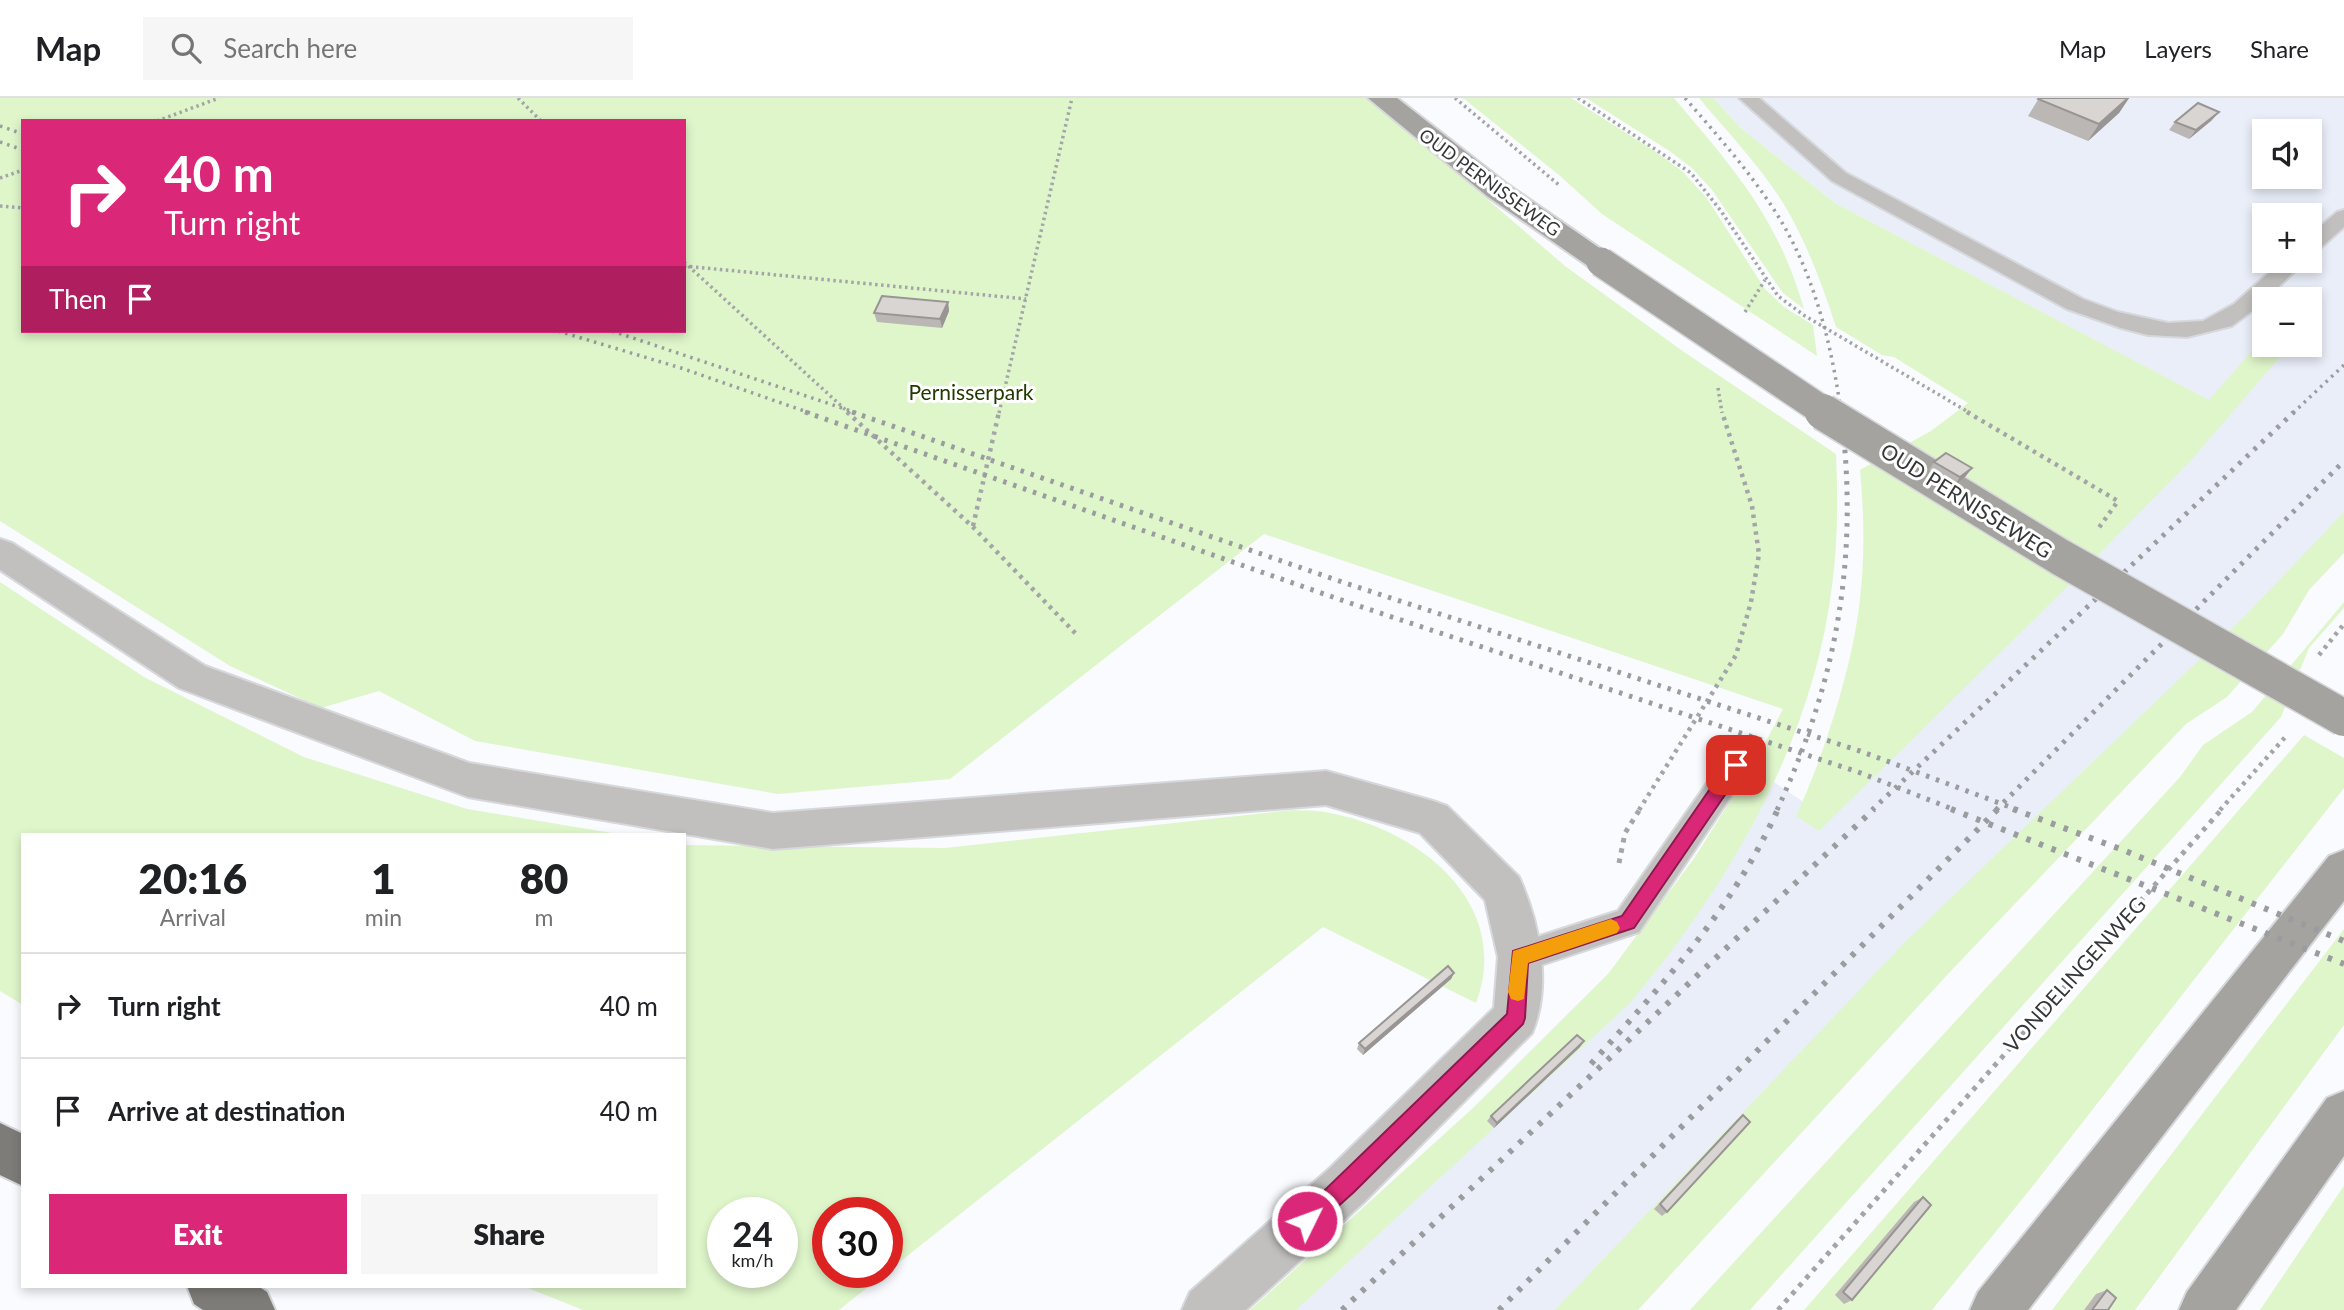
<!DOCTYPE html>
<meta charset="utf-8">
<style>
body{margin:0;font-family:Lato,sans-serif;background:#f6f6f6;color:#202124;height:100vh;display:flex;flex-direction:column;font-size:26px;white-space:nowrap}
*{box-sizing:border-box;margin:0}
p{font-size:23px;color:#757577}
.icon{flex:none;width:38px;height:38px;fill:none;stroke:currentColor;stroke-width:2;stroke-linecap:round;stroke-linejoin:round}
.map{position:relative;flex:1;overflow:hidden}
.sheet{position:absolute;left:21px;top:735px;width:665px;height:455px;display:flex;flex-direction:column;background:#fff;border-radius:0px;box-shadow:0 4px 10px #0003}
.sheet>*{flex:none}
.banner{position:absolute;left:21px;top:21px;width:665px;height:214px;border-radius:0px;box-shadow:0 4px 10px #0003;background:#db2777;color:#fff;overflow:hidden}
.buttons{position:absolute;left:2252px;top:21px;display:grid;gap:14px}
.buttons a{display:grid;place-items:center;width:70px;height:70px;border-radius:0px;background:#fff;box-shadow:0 4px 10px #0003;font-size:35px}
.speed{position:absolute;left:707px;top:1099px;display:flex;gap:14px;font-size:35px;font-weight:700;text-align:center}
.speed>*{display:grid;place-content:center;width:91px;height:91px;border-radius:50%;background:#fff;box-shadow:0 4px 10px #0003;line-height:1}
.speed small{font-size:18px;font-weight:400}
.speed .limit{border:10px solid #d22;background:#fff;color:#111}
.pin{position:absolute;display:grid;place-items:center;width:60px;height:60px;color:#fff;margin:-30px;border-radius:14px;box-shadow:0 4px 10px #0006}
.me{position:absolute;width:77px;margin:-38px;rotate:48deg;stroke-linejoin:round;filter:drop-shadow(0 0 5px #0008)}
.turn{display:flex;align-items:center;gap:24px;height:147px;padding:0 28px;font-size:32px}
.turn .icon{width:91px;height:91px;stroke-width:2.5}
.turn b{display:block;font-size:49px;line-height:60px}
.then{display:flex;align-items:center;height:66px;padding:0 28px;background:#0003;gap:14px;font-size:26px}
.eta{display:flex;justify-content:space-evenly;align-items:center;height:119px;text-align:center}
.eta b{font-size:42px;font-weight:800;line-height:49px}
.button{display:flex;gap:14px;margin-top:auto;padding:14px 28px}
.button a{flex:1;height:80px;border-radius:0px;background:#db2777;color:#fff;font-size:28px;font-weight:800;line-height:80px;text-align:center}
.button a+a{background:#f6f6f6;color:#202124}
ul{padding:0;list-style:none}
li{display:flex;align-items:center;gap:21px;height:105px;padding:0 28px;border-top:2px solid #e0e0e0}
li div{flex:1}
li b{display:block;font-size:26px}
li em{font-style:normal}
header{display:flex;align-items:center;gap:42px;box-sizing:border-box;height:98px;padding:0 35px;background:#fff;border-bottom:2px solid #e0e0e0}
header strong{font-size:33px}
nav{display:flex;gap:38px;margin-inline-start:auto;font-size:24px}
.search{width:490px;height:63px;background:#f6f6f6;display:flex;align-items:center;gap:18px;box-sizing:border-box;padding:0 24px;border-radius:0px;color:#757577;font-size:26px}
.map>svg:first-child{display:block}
.built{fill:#e9eef9;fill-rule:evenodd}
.green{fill:#dff6ca;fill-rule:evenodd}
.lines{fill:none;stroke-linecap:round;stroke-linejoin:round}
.lane-casing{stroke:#d6d8db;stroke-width:4}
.street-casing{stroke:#d6d8db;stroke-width:4}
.secondary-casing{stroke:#d6d8db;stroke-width:4}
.highway-casing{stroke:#d6d8db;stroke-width:4}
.path-far2{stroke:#a3a5a8;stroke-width:3.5;stroke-dasharray:2.5 3.5;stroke-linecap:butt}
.path-far1{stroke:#a3a5a8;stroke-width:4.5;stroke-dasharray:3.5 5;stroke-linecap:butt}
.path{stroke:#a3a5a8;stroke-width:5;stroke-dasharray:4.5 6;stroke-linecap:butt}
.lane{fill:#c1c0be;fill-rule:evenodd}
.street{fill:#c1c0be;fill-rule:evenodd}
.secondary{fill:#a4a3a0;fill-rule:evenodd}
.highway{fill:#7e7c78;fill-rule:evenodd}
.rail-far2{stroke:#9a9c9f;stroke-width:3.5;stroke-dasharray:2.5 5;stroke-linecap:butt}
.rail-far1{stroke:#9a9c9f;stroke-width:5;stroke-dasharray:3.5 7;stroke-linecap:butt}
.rail{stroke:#9a9c9f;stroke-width:6;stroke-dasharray:4.5 9;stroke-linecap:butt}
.secondary-bridge-far1-casing{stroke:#d6d8db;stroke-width:32;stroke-linecap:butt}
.secondary-bridge-casing{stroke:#d6d8db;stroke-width:39;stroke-linecap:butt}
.secondary-bridge-far1{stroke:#a4a3a0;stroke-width:29}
.secondary-bridge{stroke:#a4a3a0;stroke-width:36}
.wall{fill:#bbb7b5}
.shaded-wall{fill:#989594}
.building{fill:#d9d5d3;stroke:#989594;stroke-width:2}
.route{fill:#db2777;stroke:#8e194d;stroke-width:2}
.slow{fill:#f59e0b}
.labels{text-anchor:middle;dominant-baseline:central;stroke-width:6;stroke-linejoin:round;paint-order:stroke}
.far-street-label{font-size:18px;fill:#363739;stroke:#fff}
.park-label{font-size:21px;fill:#223900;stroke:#fff}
.street-label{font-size:21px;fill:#363739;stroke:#fff}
</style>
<header>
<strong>Map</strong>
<div class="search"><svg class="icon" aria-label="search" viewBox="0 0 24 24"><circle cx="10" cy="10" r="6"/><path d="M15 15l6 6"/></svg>Search here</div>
<nav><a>Map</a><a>Layers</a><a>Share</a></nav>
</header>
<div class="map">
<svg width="2344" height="1212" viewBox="0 0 2344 1212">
<rect width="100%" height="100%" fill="#f9fbff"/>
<path class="built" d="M1713,0h631v437l-752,775h-323l309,-284 184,-252 58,39 388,-413 -373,-197 -93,-74zM2264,33h46v46h-46zM2264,117h46v46h-46zM2264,201h46v46h-46z"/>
<g class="green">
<path d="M0,0h1370l195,168 119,86 152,102c2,44 2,88 -4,132 -19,156 -104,301 -204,419l-332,305h-46l223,-202 135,-134 87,-117 61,-97 27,-51 -519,-175 -314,245 -172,15 -303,-53 -96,-50 -58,17 -91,-42 -230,-145zM23,23h661v210h-661z"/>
<polygon points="1463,0 1571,0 1656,54 1682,73 1706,99 1765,191 1784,209 1813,227 1817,258 1602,116 1559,77"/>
<path d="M1586,0h88c60,71 104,120 130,211l-21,-16 -71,-103 -19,-21 -22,-17z"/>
<path d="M1699,0h14l29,31 93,74 374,197 55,-63v8h17l6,4 -94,109 -133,136 -241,237 -23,-15c28,-60 57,-151 64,-217 5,-42 4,-87 0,-129l71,-39 37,-28 -74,-46 -12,-2 -46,-28c-13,-40 -27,-78 -47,-114 -24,-42 -59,-78 -90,-115z"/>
<polygon points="2344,414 2344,455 2309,492 2283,536 2227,599 2186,626 1948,876 1638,1212 1555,1212 1905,844 2246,517"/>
<polygon points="0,484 144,579 304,659 467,711 624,737 23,737 23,907 0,893"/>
<polygon points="2344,504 2344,510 2309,550 2281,619 1750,1212 1690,1212 2180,679 2203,647 2252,614"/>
<polygon points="2304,637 2344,660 2344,690 2028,1094 1932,1212 1804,1212"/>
<path d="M1293,712c12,1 25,0 37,3 90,17 183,91 146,190l-153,-76 -436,345v-59h-59v59h59l-48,38h-256l-60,-24h161v-441l261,3zM723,1115h59v59h-59z"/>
<polygon points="2344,831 2344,927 2135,1212 2052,1212"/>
<polygon points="2344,1088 2344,1212 2260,1212 2337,1098"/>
</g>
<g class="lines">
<defs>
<g id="lane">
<polygon points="1739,0 1759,0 1846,75 2083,201 2118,214 2168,225 2203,223 2234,206 2282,163 2305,163 2259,208 2232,228 2187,239 2148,237 2121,230 2067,211 1832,83"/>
<polygon points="2344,112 2344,129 2317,153 2310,154 2310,137 2337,114"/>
<polygon points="1736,655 1746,658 1750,667 1746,676 1639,834 1520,874 1509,870 1504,859 1509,848 1618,813 1726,658"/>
</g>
<path id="street" d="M0,441l12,4 193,123 264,97 304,50 553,-42 107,30 14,5 72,71c21,46 33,109 13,156l-168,169 -118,108h-64l8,-18 140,-124 164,-160 4,-51 -13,-57 -65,-67 -94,-28 -553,44 -305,-52 -289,-109 -179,-118z"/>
<g id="secondary">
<polygon points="1368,0 1397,0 1507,86 1611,158 1616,164 1611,170 1601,173 1591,170 1487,98"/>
<polygon points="2344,752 2344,803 2028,1212 1970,1212 1978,1194 2329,758"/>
<polygon points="2344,993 2344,1058 2236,1212 2179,1212 2187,1194 2327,1000"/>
</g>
<g id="highway">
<polygon points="0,1025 23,1036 23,1088 0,1077"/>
<polygon points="187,1188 258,1188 267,1194 275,1212 203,1212 194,1206"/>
</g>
</defs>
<use href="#lane" class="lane-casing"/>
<use href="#street" class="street-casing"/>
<use href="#secondary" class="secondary-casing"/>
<use href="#highway" class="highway-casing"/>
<g class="path-far2">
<polyline points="518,0 541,23"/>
<polyline points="1455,0 1559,87"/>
<polyline points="1578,0 1691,75 1721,113 1778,198 1805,218 1970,315"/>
<polyline points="157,23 219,0"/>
<polyline points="0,80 23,72"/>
<polyline points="0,108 23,110"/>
<polyline points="684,164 849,315"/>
<polyline points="684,168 1026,201"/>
<polyline points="1745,214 1765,182"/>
<polyline points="1718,290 1722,315"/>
<polyline points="999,315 1072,0"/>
</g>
<g class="path-far1">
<polyline points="847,314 973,429 1077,537"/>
<polyline points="1967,314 2118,403 2098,431"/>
<polyline points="973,428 999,314"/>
<polyline points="2319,557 2344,526"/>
<polyline points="1639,712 1736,557 1751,504 1759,456 1752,408 1722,314"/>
<polyline points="2220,712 2288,636"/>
</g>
<g class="path">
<polyline points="1619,765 1625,735 1640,711"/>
<polyline points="1778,1212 2222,711"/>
</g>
<use href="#lane" class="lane"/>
<use href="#street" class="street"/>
<use href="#secondary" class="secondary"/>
<use href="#highway" class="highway"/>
<g class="rail-far2">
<path d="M1685,0c33,38 66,75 93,118 36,58 54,129 63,197"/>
<polyline points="0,28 23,36"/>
<polyline points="0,44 23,52"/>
<polyline points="558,233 681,270 810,315"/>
<polyline points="612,233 857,315"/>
<polyline points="2293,315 2344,267"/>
</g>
<g class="rail-far1">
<polyline points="805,314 1347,504 1858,674 1955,712"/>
<polyline points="852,314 1345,485 1860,653 2018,712"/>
<path d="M1777,712c61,-132 82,-254 64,-398"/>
<polyline points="1872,712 2294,314"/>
<polyline points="1996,712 2344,363"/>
</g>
<g class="rail">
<polyline points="1951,711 2344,866"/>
<polyline points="2013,711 2123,752 2344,843"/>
<path d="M1591,966c74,-83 140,-152 187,-255"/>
<polyline points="1342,1212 1874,711"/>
<polyline points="1499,1212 1998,711"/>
</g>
<defs>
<polyline id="secondary-bridge-far1" points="1601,164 1826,315"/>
<polyline id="secondary-bridge" points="1823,314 2060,459 2344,620"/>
</defs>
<use href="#secondary-bridge-far1" class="secondary-bridge-far1-casing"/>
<use href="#secondary-bridge" class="secondary-bridge-casing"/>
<use href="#secondary-bridge-far1" class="secondary-bridge-far1"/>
<use href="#secondary-bridge" class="secondary-bridge"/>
</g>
<g class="wall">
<polygon points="2039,0 2129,0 2119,15 2088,43 2028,18"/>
<polygon points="2212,22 2189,41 2169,32 2175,24"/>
<polygon points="948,204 949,213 942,230 877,224 874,215"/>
<polygon points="1934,364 1972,370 1965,379 1954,388 1929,372"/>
<polygon points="1454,875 1451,881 1363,957 1357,951 1359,945"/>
<polygon points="1584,943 1580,949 1494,1030 1487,1023 1491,1018"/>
<polygon points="1743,1017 1667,1114 1662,1118 1654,1111 1737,1022"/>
<polygon points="1923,1099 1852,1202 1844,1206 1835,1197 1914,1104"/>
<polygon points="2107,1192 2108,1212 2084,1212 2096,1196"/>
</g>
<g class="shaded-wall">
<polygon points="2128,0 2129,0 2119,15 2088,43 2099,26"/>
<polygon points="2219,14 2212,22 2189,41 2196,32"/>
<polygon points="948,204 949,213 942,230 940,221"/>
<polygon points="1972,370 1965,379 1954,388 1960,379"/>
<polygon points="1454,875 1451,881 1363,957 1365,951"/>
<polygon points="1584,943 1580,949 1494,1030 1497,1025"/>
</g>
<g class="building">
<polygon points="2039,0 2128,0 2099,26 2038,1"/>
<polygon points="2198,5 2219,14 2196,32 2175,24"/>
<polygon points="882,198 948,204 940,221 874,215"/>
<polygon points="1946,355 1972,370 1960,379 1934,364"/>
<polygon points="1448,868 1454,875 1365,951 1359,945"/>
<polygon points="1577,937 1584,943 1497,1025 1491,1018"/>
<polygon points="1743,1017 1750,1024 1667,1114 1660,1106"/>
<polygon points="1923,1099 1931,1107 1852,1202 1843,1194"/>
<polygon points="2107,1192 2116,1200 2108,1212 2092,1212"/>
</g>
<polygon class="route" points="1736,660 1742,662 1744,667 1742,672 1634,830 1528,865 1525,920 1523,926 1354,1094 1314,1130 1307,1133 1300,1130 1297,1123 1300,1116 1507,916 1513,853 1622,818 1730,662"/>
<polygon class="slow" points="1611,821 1617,824 1620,830 1617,835 1528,865 1524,901 1518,903 1511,901 1508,894 1513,853"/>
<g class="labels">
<g class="far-street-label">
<text transform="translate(1490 84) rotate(36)">OUD PERNISSEWEG</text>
</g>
<g class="park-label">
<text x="971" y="293">Pernisserpark</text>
</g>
<g class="street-label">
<text transform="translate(1967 402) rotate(32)">OUD PERNISSEWEG</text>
<text transform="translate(2074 876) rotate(-48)">VONDELINGENWEG</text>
</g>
</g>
</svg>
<div class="buttons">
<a><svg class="icon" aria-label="sound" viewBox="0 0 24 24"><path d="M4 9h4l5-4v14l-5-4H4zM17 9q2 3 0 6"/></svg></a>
<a>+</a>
<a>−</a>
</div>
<div class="speed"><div>24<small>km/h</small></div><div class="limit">30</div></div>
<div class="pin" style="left:1736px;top:667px;background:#d93025"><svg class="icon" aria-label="arrive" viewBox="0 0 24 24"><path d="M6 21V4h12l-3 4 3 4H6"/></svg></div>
<svg class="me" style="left:1307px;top:1123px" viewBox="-20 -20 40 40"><circle r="17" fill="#db2777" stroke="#fff" stroke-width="3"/><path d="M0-11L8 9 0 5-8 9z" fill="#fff"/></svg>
<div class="banner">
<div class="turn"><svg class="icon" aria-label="right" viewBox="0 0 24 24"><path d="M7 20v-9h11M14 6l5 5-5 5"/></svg><div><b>40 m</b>Turn right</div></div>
<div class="then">Then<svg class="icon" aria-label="arrive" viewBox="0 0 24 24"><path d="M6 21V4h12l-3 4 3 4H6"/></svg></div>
</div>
<section class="sheet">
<div class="eta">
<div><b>20:16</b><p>Arrival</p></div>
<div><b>1</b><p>min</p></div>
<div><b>80</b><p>m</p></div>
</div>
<ul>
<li><svg class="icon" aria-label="right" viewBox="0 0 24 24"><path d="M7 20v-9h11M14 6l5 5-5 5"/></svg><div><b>Turn right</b></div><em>40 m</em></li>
<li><svg class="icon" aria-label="arrive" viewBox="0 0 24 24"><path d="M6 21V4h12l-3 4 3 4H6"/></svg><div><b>Arrive at destination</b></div><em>40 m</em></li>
</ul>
<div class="button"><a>Exit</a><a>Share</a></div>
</section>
</div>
